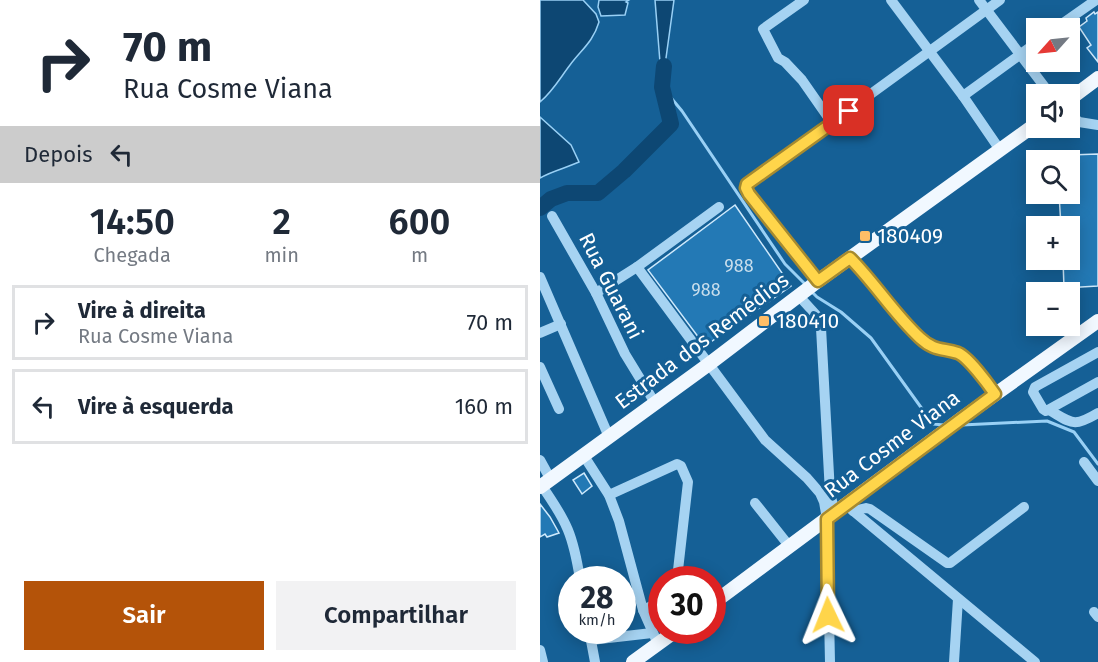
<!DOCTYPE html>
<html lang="pt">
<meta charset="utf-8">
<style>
body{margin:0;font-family:"Fira Sans",sans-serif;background:#f2f2f3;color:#1f2937;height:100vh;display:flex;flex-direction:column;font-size:22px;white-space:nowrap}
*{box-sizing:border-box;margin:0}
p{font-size:20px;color:#747a83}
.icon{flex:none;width:33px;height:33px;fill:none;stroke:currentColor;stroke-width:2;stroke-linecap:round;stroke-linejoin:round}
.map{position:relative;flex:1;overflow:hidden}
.drawer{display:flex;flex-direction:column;background:#fff;width:540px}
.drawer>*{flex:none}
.guide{background:#fff;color:#1f2937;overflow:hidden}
.needle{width:39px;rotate:243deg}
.buttons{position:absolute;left:486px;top:18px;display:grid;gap:12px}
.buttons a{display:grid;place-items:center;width:54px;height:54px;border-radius:0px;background:#fff;box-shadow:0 3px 15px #0003;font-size:30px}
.speed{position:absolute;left:18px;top:566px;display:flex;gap:12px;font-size:30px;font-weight:700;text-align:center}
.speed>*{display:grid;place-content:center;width:78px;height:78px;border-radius:50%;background:#fff;box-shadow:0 3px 15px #0003;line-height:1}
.speed small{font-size:15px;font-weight:400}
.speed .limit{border:9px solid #d22;background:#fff;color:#111}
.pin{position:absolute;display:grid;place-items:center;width:51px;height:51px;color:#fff;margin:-26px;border-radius:12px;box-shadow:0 3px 9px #0006}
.me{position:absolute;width:66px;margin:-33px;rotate:358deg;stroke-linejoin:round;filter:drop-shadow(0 0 4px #0008)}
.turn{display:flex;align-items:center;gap:21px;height:126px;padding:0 24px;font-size:27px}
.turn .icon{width:78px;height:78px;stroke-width:2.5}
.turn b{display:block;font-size:42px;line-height:51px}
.then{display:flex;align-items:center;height:57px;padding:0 24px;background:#0003;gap:12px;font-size:22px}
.eta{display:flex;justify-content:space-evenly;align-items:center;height:102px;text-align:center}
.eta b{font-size:36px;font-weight:600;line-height:42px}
.primary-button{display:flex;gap:12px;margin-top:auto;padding:12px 24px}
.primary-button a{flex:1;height:69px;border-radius:0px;background:#b45309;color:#fff;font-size:24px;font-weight:600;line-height:69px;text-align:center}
.primary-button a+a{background:#f2f2f3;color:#1f2937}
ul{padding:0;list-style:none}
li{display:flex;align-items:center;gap:18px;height:75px;margin:0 12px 9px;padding:0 12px;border:3px solid #e0e1e3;border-radius:0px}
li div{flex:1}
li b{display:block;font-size:22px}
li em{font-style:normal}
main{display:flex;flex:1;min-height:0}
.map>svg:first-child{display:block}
.water{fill:#0d4773;stroke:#99d0f5;stroke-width:1.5}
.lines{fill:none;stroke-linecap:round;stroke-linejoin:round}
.stream{stroke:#99d0f5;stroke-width:3}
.river{stroke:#0d4773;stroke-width:16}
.building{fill:#2379b5;stroke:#cee9fc;stroke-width:1.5}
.minor{stroke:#a6d3f2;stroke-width:10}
.major{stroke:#f1f8ff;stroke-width:14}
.route-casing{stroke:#a68a30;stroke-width:15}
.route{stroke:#ffd54a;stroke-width:10}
.poi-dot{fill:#ffbe67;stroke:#156096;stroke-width:2}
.labels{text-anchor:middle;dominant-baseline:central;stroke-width:6;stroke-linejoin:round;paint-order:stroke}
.number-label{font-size:18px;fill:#c8deec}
.poi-label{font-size:21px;fill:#fff;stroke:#156096;text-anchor:start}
.street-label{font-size:21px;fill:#fff;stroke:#156096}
</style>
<main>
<section class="drawer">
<div class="guide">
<div class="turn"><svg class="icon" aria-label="right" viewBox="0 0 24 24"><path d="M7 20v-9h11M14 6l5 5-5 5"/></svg><div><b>70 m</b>Rua Cosme Viana</div></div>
<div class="then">Depois<svg class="icon" aria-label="left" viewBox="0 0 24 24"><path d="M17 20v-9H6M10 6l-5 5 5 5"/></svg></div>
</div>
<div class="eta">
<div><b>14:50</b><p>Chegada</p></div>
<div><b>2</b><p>min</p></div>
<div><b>600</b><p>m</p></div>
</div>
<ul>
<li><svg class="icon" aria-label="right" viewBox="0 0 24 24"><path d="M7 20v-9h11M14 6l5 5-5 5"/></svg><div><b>Vire à direita</b><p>Rua Cosme Viana</p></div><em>70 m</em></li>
<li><svg class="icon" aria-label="left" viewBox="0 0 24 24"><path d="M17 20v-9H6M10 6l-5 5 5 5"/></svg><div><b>Vire à esquerda</b></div><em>160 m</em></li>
</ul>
<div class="primary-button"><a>Sair</a><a>Compartilhar</a></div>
</section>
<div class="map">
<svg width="558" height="662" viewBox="0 0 558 662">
<rect width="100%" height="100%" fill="#156096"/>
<g class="water">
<path d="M0,0h43l13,14 3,8c-6,20 -17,27 -29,43 -10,13 -17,26 -30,37z"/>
<polygon points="59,0 89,0 86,2 88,3 85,15 61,16 58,7"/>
<polygon points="115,0 134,0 122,87"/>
<path d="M0,117l31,28 8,17c-13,6 -27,9 -39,16z"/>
</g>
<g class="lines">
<g class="stream">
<polyline points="122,87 142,111 245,264 266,285"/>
<polyline points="270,290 277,297 301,312 331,338 393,424 404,425"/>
<polyline points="422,425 507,421 534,432 558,464"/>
</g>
<polyline class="river" points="0,208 11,199 27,193 58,193 84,171 131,124 122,87 124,66"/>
</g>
<g class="building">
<polygon points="554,12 555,14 558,12 558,62 547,48 551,45 539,27 547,21 546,18"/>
<polygon points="558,154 558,286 524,288 523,260 530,260 530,226 521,226 519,194 530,194 530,155"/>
<polygon points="195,205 251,286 165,346 108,270"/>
<polygon points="44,473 52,486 42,494 33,480"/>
<polygon points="0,504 10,517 19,533 7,537 5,534 0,537"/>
</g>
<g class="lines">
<g class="minor">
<polyline points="264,0 223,29 238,58 245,62 262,80 292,123"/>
<polyline points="351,0 423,96 460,150"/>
<polyline points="439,0 510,94"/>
<polyline points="516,28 556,0"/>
<polyline points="423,96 496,43"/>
<polyline points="530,114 539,122 558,125"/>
<polyline points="12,216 56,293 85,354 115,403"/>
<path d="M310,258c25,25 44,56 70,80 14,13 22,10 38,15 11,4 30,31 37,41"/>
<polyline points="97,267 225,440 267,478 280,493 284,502 287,519 290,662"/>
<polyline points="0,277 69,437"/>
<polyline points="278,281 209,194 207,184 460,0"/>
<polyline points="56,293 97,267 179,207"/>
<polyline points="258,295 278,317 281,328 290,493 295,513"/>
<polyline points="0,333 21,324"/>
<polyline points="558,352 495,387 493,392 503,409 506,411 558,382"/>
<polyline points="0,367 19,409"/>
<path d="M509,410c23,13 24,18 49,3"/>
<polyline points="44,456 69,495 79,521 103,610 118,644"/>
<polyline points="0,460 11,480"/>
<polyline points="544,462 558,481"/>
<path d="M2,486c25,36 31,49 38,93"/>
<polyline points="69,495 137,464 141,466 148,482 137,579"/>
<polyline points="215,503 250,547"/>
<polyline points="306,505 495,662"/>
<polyline points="313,511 326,508 330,509 407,563 410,563 484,507"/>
<polyline points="103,610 122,601"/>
<polyline points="554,612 558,617"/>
<polyline points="49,630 55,662"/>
<polyline points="51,640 112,633"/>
<polyline points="0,650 3,662"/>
<polyline points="414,662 418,599"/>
</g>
<g class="major">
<polyline points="530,99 558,78"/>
<polyline points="0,487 169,364 278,281 496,124"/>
<polyline points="172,604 422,418 558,321"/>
<polyline points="93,662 137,630"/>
</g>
</g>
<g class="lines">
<defs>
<path id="route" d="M288,615l-1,-96 168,-125c-7,-10 -27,-37 -37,-41 -16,-5 -24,-2 -38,-15 -26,-24 -45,-55 -70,-80l-32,23 -69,-87 -3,-6 1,-4 102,-73"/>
</defs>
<use href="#route" class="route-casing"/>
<use href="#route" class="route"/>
</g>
<g class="poi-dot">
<rect x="319" y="230" width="12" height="12" rx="3"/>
<rect x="218" y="315" width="12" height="12" rx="3"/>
</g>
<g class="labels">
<g class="number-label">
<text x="199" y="266">988</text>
<text x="166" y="290">988</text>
</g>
<g class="poi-label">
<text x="337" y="236">180409</text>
<text x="236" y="321">180410</text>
</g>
<g class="street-label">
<text transform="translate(71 286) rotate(63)">Rua Guarani</text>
<text transform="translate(162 341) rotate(-37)">Estrada dos Remédios</text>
<text transform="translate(352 444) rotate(-37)">Rua Cosme Viana</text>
</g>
</g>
</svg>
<div class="buttons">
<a><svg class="needle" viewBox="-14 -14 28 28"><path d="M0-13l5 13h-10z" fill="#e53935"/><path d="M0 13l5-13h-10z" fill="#747a83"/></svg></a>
<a><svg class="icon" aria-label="sound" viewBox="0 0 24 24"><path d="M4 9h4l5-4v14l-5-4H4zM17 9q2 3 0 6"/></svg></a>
<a><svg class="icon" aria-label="search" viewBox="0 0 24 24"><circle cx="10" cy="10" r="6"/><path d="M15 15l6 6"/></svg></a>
<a>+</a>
<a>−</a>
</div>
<div class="speed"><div>28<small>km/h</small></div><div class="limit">30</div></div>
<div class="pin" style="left:309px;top:111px;background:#d93025"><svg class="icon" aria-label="arrive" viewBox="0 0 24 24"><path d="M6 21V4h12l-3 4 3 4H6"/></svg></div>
<svg class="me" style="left:288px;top:615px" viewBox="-20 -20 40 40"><path d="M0-17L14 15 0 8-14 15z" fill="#ffd54a" stroke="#fff" stroke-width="4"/></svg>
</div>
</main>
